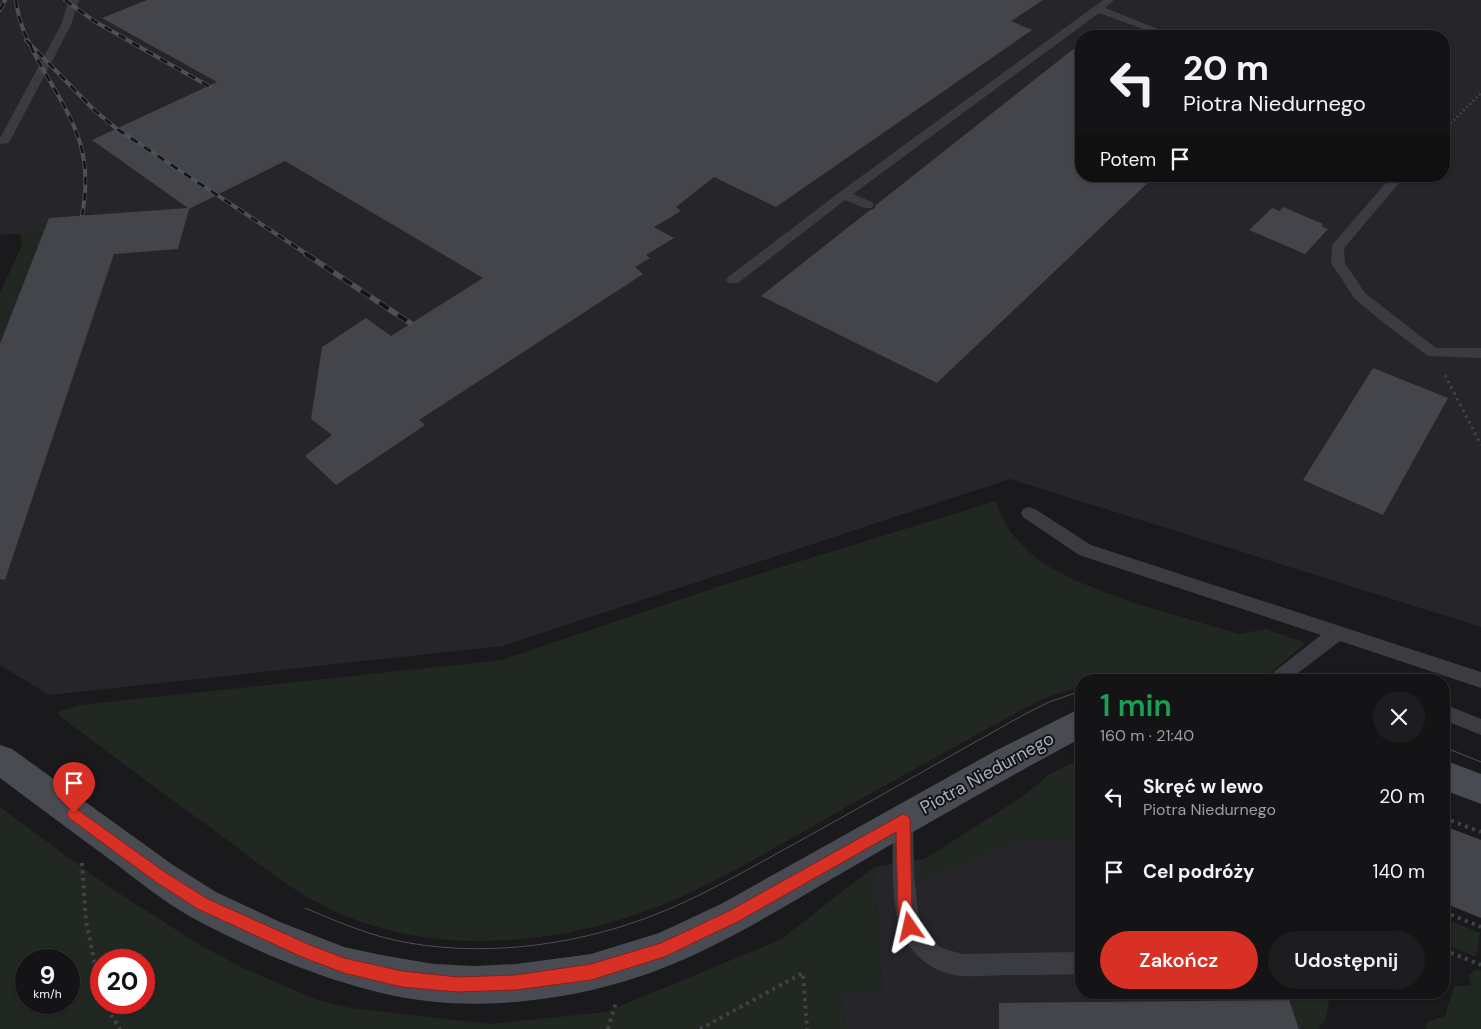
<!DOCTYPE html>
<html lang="pl">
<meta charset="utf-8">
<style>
body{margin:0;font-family:"DM Sans",sans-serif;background:#1d1d1f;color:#f1f3f6;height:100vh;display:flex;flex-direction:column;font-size:19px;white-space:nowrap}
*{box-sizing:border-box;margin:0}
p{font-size:16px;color:#9d9ea1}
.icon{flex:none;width:28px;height:28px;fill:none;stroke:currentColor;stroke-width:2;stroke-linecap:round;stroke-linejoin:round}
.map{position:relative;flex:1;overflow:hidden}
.sheet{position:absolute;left:1075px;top:674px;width:375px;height:325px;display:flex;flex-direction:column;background:#141416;border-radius:20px;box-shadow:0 1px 4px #0004,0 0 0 1px #333335}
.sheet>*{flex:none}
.top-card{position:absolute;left:1075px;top:30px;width:375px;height:152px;border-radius:20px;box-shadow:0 1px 4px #0004,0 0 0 1px #333335;background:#141416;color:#f1f3f6;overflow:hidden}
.speed{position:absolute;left:15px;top:949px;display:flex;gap:10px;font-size:25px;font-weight:700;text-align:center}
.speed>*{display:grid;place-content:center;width:65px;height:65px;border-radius:50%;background:#141416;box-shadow:0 1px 4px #0004,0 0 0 1px #333335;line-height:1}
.speed small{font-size:12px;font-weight:400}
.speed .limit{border:8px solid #d22;background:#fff;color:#111}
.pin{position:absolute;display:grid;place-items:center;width:42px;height:42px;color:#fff;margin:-51px -21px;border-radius:50% 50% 50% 0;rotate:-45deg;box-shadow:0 0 5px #0007}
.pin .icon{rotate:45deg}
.me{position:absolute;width:55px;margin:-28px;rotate:349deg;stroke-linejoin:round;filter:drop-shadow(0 0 4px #0008)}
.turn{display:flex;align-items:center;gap:18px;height:105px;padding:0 25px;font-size:22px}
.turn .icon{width:65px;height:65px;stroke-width:2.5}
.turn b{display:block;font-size:35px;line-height:42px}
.then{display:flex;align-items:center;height:48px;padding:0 25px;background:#0003;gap:10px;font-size:19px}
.round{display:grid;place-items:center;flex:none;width:52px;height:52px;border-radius:26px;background:#1d1d1f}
.head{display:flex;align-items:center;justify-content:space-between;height:85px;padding:0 25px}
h1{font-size:30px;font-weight:600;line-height:38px;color:#1e9e55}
.action{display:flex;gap:10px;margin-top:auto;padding:10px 25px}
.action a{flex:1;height:58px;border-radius:30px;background:#d93025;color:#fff;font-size:20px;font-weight:600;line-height:58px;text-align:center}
.action a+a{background:#1d1d1f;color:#f1f3f6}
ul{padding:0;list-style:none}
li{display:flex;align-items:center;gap:15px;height:75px;padding:0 25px}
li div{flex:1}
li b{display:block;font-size:19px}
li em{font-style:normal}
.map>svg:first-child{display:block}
.built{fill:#26262a;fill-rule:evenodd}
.green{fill:#202821;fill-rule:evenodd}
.building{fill:#44454a}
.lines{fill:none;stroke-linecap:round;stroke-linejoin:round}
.path-far2{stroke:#414349;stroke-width:2.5;stroke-dasharray:2 2.5;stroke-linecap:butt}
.path-far1{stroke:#414349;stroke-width:3;stroke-dasharray:2.5 4;stroke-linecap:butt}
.path{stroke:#414349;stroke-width:4;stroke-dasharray:3 4.5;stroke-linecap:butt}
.lane{fill:#3b3c42;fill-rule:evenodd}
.secondary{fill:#494b52;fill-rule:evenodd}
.tram{stroke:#4e5057;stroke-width:1}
.rail-far1-casing{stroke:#4e5057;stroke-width:4}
.rail-casing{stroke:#4e5057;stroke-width:5.5}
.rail-far1{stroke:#151518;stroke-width:2.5;stroke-dasharray:8;stroke-linecap:butt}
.rail{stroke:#151518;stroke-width:4;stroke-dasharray:11;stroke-linecap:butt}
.route{fill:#d93025;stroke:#8d1f18}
.labels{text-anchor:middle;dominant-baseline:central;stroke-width:4;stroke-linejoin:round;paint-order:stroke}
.near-street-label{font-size:18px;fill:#acb0bd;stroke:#151518}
</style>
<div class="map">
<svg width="1481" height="1029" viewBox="0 0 1481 1029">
<rect width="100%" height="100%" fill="#1a1a1d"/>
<g class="built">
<path d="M0,0h1481v627l-471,-148 -507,167 -454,49 -49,-30v-329l43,-104 -43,3zM1081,36h363v140h-363z"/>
<polygon points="1081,758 1081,992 1287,993 1299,1029 845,1029 842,994 882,992 874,867 925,859 1022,797 1049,775"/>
</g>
<g class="green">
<polygon points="44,232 0,336 0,293 22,245 20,233"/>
<path d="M996,501l5,14 10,18 16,17 17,14 30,16 54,21 111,33 27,-5 40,14 -44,37 -40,-5 -76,-2 -43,7h-22v6l-36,12 -24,12c-65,36 -130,72 -194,108 -53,30 -107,63 -163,86 -103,42 -230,54 -332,6 -41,-19 -77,-49 -113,-76 -52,-38 -105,-77 -157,-116l-4,-6 21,-7 423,-45 218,-74z"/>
<polygon points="1081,758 1081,839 1020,841 913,884 912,878 925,859 1022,797 1049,775"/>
<path d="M0,807l106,78 94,60 43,23 74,32 33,8 139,16 117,-12 174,-72 94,-73 8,126 -40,1 3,35h-845zM26,960h43v42h-43zM101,960h43v42h-43z"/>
<polygon points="1444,918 1480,933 1476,957 1444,944"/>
<polygon points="1477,969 1481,971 1481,1029 1428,1029 1425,1027 1429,1021 1445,1016 1454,986 1471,986 1468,975"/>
<polygon points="1290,993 1336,993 1330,997 1325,1022 1319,1025 1320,1029 1299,1029 1289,1000"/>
</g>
<g class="building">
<polygon points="147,0 1043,0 1011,21 1032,30 776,207 714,177 676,207 681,211 654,227 674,238 646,255 650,258 635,267 643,274 419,420 425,425 336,485 305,456 332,435 311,419 322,347 366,318 391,336 483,278 285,161 189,209 178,249 114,254 5,580 0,579 0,344 49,218 188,208 92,140 217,82 102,18"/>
<polygon points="1081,43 1081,176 1155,176 937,383 761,296 870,210 874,209 876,205"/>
<polygon points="1283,207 1323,224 1321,226 1328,229 1305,254 1249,230 1272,208 1280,211"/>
<polygon points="1373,368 1448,398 1383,515 1303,480"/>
<polygon points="1444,826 1481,840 1481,918 1444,903"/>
<polygon points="1289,1000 1299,1029 999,1029 999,1003"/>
</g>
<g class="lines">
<polyline class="path-far2" points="1444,130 1481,93"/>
<polyline class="path-far1" points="1445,375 1481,445"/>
<g class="path">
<polyline points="1444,818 1481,832"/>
<polyline points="82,863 86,921 101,993"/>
<polyline points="1444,912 1481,927"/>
<polyline points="1444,950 1481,965"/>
<polyline points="103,1002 120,1029"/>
<polyline points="608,1029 616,1002"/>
<polyline points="700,1029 803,973 807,1029"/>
</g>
<g class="lane">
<polygon points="69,0 79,0 71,25 10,141 8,143 0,144 0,138 61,25"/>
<polygon points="1103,0 1114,0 1105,8 1176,36 1162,36 1099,13 853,194 872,202 874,205 872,208 864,208 845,200 738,283 728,283 726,280 728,277 840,192"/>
<polygon points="1392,176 1405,176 1344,248 1345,263 1365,293 1436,348 1481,348 1481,358 1428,356 1384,323 1355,299 1331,263 1332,247 1333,244"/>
<polygon points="1029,507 1035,509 1091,545 1481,672 1481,688 1340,641 1289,680 1267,680 1270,675 1321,635 1079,555 1023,517 1021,513 1023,509"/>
<polygon points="1444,704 1481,719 1481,735 1444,720"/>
<path d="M903,811l7,3 3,6 1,54 4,38 5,17 7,10 10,8 21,7 120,-2v22c-24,1 -48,1 -73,1 -15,0 -30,2 -46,1 -36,-3 -60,-30 -66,-64 -5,-30 -3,-62 -3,-92l3,-6z"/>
</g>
<g class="secondary">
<path d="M1081,708v30c-76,41 -151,84 -227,128 -59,34 -117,71 -181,98 -71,30 -160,45 -237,38 -80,-7 -175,-47 -245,-85 -28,-16 -54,-37 -79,-56 -38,-28 -75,-55 -112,-83v-33l12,4 161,116 43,27 64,30 64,25 37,8 53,9 41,2 41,-2 75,-10 68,-21 62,-29 274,-153z"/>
<polygon points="1444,760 1481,774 1481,804 1444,790"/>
</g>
<g class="tram">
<polyline points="1136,680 1185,678 1227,680"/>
<polyline points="1444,747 1481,762"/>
<path d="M305,908c29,12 58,25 89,32 82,18 176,7 255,-23 51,-19 99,-48 147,-74 76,-42 152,-86 229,-129l24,-12 32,-11"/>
</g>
<defs>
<g id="rail-far1">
<path d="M16,0c3,27 15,48 28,71 30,51 50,82 38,144"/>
<polyline points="65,0 94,21 210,87"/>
<polyline points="0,10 5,0"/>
<polyline points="26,40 94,110 117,129 308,255"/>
</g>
<polyline id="rail" points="306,254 410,323"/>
</defs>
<use href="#rail-far1" class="rail-far1-casing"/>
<use href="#rail" class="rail-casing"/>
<use href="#rail-far1" class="rail-far1"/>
<use href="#rail" class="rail"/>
</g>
<polygon class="route" points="74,807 166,873 208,899 310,945 344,958 402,971 458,977 516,975 591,964 661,943 729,911 903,814 908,816 910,820 912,911 917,927 915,933 910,935 904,933 898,911 896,832 739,921 664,957 591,980 516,990 458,992 402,987 344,973 302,957 198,909 156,882 69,818 67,813 69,809"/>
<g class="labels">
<g class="near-street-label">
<text transform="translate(987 773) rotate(-29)">Piotra Niedurnego</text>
</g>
</g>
</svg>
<div class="speed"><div>9<small>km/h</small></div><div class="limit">20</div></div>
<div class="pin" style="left:74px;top:813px;background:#d93025"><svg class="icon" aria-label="arrive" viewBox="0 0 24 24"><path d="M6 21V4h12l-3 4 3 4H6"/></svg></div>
<svg class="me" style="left:910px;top:927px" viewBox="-20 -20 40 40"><path d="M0-17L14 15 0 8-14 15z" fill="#d93025" stroke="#fff" stroke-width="4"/></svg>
<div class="top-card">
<div class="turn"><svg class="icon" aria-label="left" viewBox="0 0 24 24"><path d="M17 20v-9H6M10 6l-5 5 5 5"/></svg><div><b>20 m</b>Piotra Niedurnego</div></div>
<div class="then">Potem<svg class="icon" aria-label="arrive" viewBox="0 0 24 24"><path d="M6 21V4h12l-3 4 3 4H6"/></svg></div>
</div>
<section class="sheet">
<div class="head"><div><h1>1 min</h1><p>160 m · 21:40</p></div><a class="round"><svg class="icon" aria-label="close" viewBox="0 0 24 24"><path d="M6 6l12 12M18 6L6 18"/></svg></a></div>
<ul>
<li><svg class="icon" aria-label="left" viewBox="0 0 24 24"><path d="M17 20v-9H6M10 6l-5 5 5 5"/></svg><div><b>Skręć w lewo</b><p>Piotra Niedurnego</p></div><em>20 m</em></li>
<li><svg class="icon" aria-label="arrive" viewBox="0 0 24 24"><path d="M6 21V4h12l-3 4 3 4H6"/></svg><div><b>Cel podróży</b></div><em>140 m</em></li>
</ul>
<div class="action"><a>Zakończ</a><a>Udostępnij</a></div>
</section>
</div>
